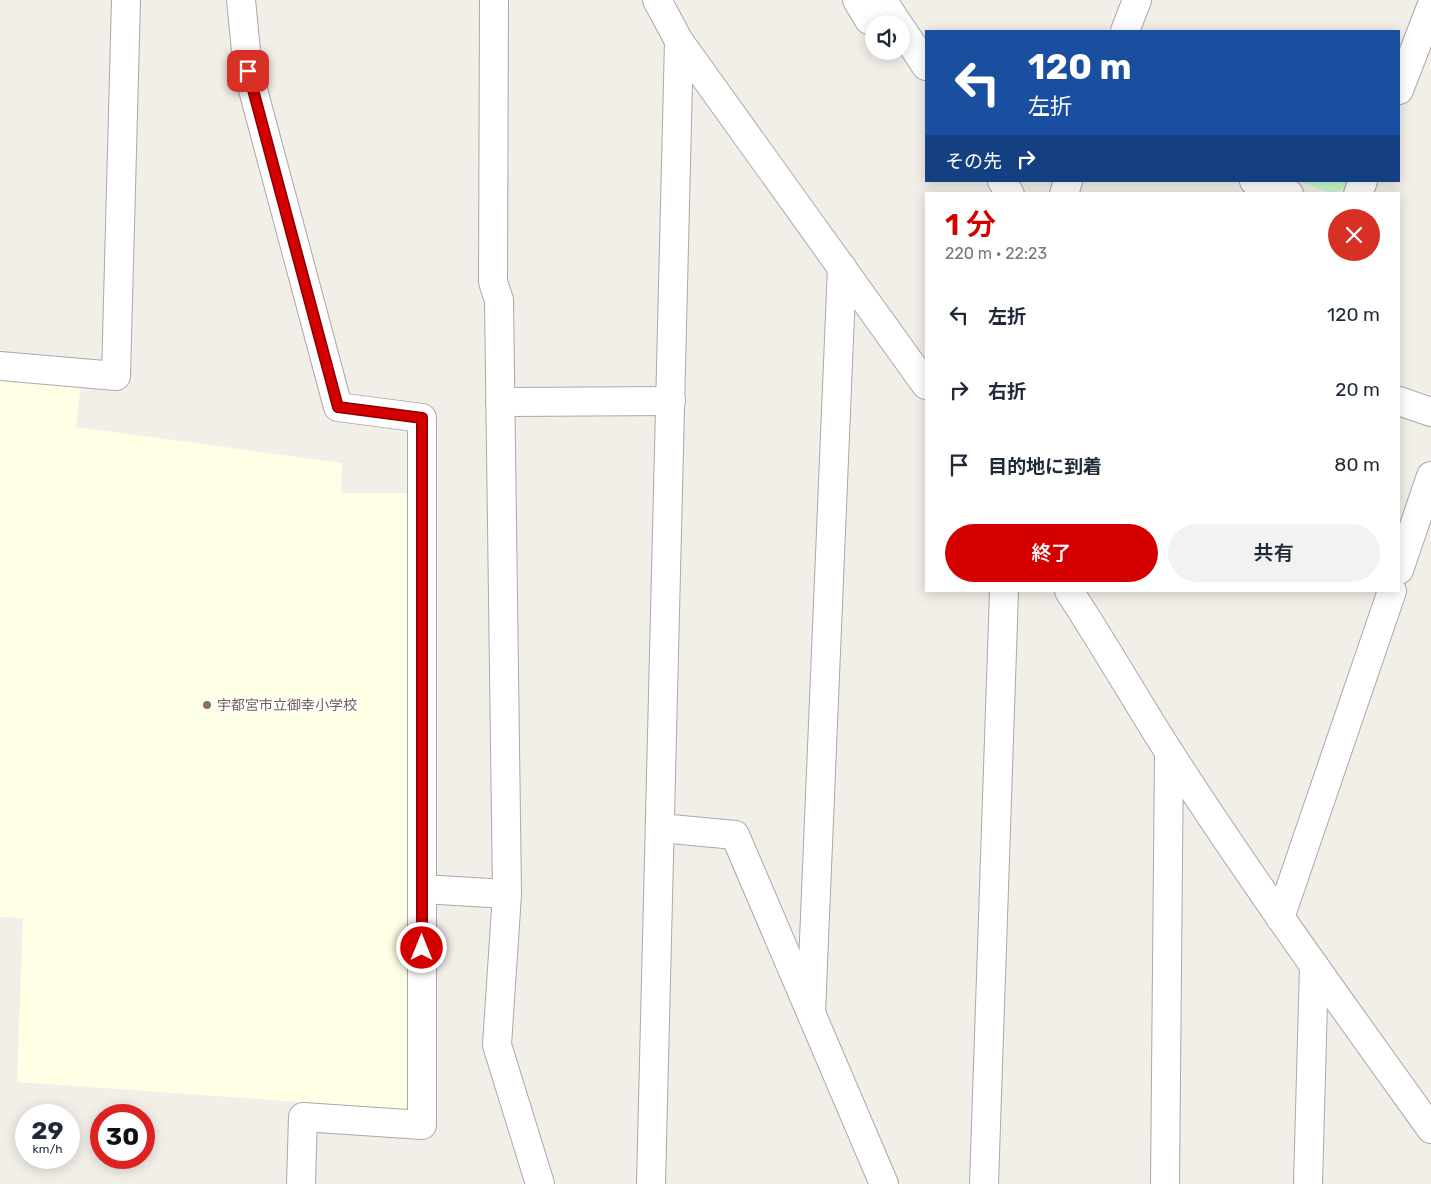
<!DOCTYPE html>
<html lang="ja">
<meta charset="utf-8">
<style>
body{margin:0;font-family:Rubik,"Noto Sans JP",sans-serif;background:#f2f2f3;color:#1f2937;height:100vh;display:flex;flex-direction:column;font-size:19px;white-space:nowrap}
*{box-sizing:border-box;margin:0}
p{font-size:16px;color:#747a83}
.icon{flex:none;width:28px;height:28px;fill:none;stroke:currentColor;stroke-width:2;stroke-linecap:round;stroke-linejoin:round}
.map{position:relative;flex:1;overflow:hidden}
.drawer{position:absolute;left:925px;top:192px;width:475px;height:400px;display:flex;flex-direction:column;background:#fff;border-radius:0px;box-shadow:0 2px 12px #0003}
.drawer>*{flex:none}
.hud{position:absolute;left:925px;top:30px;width:475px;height:152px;border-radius:0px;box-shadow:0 2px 12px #0003;background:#1a4fa0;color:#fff;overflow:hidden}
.tools{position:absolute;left:865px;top:15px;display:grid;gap:10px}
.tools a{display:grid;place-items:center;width:45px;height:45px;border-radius:50%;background:#fff;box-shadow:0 2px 12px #0003;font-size:25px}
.speed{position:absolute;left:15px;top:1104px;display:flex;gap:10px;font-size:25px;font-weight:700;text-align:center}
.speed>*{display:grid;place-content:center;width:65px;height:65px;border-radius:50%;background:#fff;box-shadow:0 2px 12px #0003;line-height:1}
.speed small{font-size:12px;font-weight:400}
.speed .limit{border:8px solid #d22;background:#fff;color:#111}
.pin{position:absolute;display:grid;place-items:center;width:42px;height:42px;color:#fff;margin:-21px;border-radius:10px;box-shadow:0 2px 8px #0006}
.me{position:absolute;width:55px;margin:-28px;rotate:0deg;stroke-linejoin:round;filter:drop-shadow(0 0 4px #0008)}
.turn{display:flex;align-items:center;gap:18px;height:105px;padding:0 20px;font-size:22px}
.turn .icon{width:65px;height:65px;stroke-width:2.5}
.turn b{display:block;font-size:35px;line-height:42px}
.then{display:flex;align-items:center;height:48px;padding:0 20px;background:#0003;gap:10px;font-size:19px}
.round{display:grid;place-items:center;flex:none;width:52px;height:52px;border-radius:26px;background:#f2f2f3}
.headline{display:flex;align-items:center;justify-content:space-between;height:85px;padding:0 20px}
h1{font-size:30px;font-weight:600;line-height:38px;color:#d40000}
.primary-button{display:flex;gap:10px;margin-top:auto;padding:10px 20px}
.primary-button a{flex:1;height:58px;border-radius:30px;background:#d40000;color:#fff;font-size:20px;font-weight:600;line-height:58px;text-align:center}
.primary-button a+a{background:#f2f2f3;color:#1f2937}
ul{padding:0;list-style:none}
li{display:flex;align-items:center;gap:15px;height:75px;padding:0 20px}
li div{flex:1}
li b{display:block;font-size:19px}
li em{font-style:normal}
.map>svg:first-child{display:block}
.education{fill:#ffffe5}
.park{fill:#c8facc}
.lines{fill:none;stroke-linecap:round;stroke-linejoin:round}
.minor-casing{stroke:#a9a9a9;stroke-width:30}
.minor{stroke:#fff;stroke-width:28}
.route-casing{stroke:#8a0000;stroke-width:12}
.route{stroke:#d40000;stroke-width:9}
.education-dot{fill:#8d6e63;stroke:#fff;stroke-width:2}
.labels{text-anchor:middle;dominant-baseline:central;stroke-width:4;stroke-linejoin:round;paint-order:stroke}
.education-label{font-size:14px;fill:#785e54;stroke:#fff;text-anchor:start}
</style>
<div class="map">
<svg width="1431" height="1184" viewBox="0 0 1431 1184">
<rect width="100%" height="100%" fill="#f2efe9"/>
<polygon class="education" points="0,378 81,384 76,427 342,463 341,493 413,493 416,1110 17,1082 23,918 0,917"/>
<polygon class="park" points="1299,181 1352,181 1350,186 1332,194"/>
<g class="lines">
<defs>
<g id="minor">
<polyline points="241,0 248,71 338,407 422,418 422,1125 303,1117 301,1184"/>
<polyline points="494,0 493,282 499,300 507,894"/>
<polyline points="657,0 679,41 926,385"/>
<polyline points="857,0 869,20 887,7 898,24"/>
<polyline points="901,28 926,66"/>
<polyline points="1125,31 1137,0"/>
<polyline points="1399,90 1431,7"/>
<polyline points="1002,181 1010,194"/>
<polyline points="1254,181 1289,194"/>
<polyline points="1064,194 1068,181"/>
<polyline points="1358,194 1363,181"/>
<polyline points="0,366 116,376 126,0"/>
<polyline points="1399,401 1431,412"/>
<polyline points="500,402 671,401"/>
<polyline points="1399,570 1431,476"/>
<path d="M1069,591c35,53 66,108 100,161 83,129 173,253 262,377"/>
<polyline points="660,828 735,835 884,1184"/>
<polyline points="422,889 507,894 497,1045 540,1184"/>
<polyline points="1280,918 1392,591"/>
<polyline points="811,1012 842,267"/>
<polyline points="651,1184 679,41"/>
<polyline points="984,1184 1004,591"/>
<polyline points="1165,1184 1169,752"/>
<polyline points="1308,1184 1314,965"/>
</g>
</defs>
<use href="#minor" class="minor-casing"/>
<use href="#minor" class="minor"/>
</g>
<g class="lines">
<defs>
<polyline id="route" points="248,71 338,407 422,418 422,948"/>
</defs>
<use href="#route" class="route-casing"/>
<use href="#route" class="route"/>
</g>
<circle class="education-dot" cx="207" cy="705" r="5"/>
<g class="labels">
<g class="education-label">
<text x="217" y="705">宇都宮市立御幸小学校</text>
</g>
</g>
</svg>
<div class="tools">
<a><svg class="icon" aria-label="sound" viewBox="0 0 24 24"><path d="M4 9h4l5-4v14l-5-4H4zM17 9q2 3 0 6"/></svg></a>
</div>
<div class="speed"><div>29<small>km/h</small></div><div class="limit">30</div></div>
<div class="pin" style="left:248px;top:71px;background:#d93025"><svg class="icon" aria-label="arrive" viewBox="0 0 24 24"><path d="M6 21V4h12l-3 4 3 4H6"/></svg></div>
<svg class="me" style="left:422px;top:948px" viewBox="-20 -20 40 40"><circle r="17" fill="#d40000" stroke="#fff" stroke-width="3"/><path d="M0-11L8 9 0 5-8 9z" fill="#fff"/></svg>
<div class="hud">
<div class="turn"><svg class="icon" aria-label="left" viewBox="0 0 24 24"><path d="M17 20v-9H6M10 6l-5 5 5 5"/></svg><div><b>120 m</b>左折</div></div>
<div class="then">その先<svg class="icon" aria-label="right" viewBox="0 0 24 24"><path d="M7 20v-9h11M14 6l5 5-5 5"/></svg></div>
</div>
<section class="drawer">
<div class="headline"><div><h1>1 分</h1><p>220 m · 22:23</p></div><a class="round" style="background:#d93025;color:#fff"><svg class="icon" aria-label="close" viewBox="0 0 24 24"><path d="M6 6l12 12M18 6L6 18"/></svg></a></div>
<ul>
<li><svg class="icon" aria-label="left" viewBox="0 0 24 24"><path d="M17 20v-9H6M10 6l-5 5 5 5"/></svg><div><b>左折</b></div><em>120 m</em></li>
<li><svg class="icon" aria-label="right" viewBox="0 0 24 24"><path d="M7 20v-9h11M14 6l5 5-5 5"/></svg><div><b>右折</b></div><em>20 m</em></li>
<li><svg class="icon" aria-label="arrive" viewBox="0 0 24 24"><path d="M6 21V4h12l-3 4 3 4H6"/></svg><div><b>目的地に到着</b></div><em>80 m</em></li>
</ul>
<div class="primary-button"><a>終了</a><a>共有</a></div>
</section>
</div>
